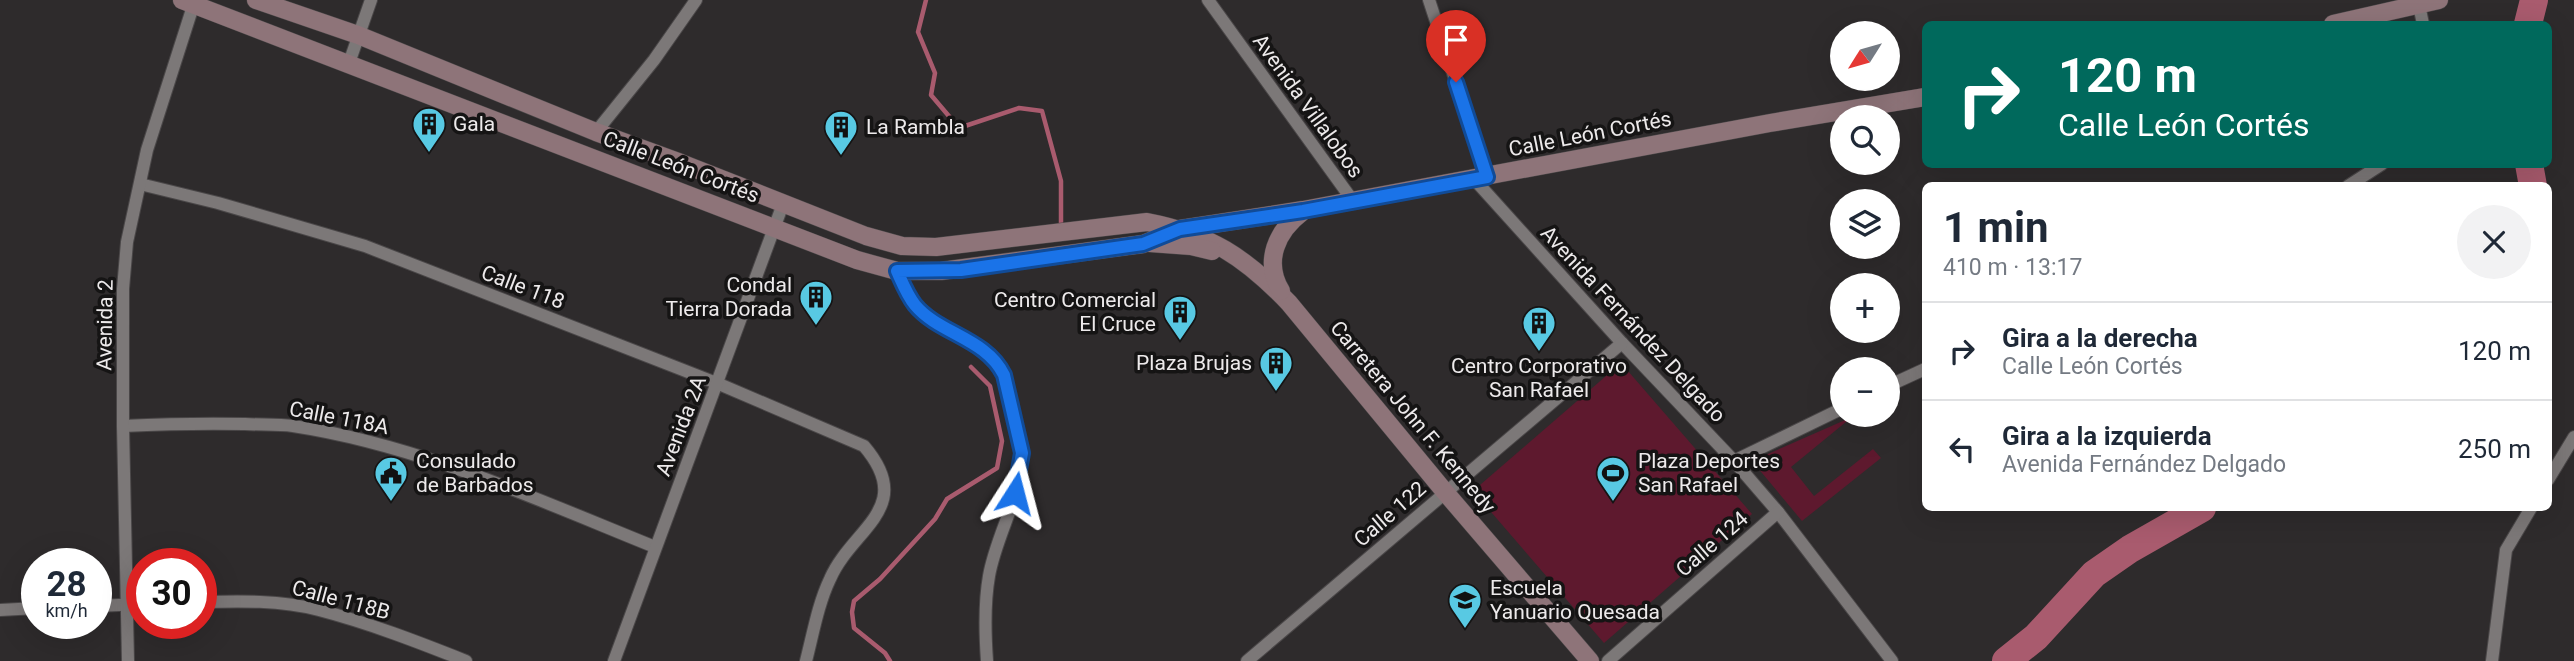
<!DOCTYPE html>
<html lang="es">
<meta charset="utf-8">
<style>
body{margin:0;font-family:Roboto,sans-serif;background:#f2f2f3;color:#1f2937;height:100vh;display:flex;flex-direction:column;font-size:26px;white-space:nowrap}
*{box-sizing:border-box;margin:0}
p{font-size:23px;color:#747a83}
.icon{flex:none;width:38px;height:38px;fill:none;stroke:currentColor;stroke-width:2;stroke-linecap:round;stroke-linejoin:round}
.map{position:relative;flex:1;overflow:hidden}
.drawer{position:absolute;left:1922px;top:182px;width:630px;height:329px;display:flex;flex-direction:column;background:#fff;border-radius:10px;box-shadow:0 7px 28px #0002}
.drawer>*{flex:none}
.banner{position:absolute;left:1922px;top:21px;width:630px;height:147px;border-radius:10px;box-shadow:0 7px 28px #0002;background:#00695c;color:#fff;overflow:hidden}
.needle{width:46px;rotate:233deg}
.controls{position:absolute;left:1830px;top:21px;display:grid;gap:14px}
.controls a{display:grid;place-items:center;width:70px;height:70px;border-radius:50%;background:#fff;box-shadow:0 7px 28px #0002;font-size:35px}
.speed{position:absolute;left:21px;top:548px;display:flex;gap:14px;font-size:35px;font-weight:700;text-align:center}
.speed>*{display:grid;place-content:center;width:91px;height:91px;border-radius:50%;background:#fff;box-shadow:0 7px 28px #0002;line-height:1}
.speed small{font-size:18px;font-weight:400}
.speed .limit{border:10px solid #d22;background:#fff;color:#111}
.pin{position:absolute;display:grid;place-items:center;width:60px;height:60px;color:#fff;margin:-72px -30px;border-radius:50% 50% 50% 0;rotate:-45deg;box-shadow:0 0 7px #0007}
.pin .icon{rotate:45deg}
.me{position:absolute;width:77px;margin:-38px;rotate:9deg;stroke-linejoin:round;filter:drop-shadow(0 0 5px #0008)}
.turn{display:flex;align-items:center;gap:24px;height:147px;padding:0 21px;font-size:32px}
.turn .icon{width:91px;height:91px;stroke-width:2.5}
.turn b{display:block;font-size:49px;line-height:60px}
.round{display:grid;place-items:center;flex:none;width:74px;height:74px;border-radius:37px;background:#f2f2f3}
.headline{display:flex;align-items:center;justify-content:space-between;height:119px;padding:0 21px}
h1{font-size:42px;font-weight:700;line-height:52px}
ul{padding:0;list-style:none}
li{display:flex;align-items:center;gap:21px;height:98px;padding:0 21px;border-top:2px solid #e0e1e3}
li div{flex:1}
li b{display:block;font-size:26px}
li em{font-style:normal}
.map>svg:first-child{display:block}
.green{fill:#5e192e}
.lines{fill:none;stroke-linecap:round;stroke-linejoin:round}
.stream{stroke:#a95b6e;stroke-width:4.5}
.river{stroke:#a95b6e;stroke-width:28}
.minor-casing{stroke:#4a4748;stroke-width:14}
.secondary-casing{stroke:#4a4748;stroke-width:19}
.minor{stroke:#7c7878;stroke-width:12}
.secondary{stroke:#8e7479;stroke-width:18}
.route-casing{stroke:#114b97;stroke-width:18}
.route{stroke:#1a73e8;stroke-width:12}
.labels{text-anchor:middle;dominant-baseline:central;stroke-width:7;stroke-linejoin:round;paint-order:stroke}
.street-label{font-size:21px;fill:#edeaeb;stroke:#151414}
.poi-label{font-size:21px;fill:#edeaeb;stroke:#151414;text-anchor:start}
</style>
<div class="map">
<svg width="2574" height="661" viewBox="0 0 2574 661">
<rect width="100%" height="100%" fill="#2e2b2c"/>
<g class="green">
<polygon points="1621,363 1752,514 1604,643 1473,491"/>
<polygon points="1852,417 1791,467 1814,496 1873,449 1881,458 1802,521 1752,461"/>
</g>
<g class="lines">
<g class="stream">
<polyline points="926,0 918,32 935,73 931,95 959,128 1019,108 1042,111 1061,181 1061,225 1058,227"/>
<polyline points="890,661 885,653 854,628 852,612 854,601 880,579 935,519 947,499 997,468 1002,441 990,386 971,367"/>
</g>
<g class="river">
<polyline points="2528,24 2534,0"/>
<polyline points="2529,164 2533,186"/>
<polyline points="2006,661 2036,637 2094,574 2130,549 2202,508"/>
</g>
<defs>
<g id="minor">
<polyline points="1208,0 1353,201"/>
<polyline points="1429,0 1487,177"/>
<polyline points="2419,5 2423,24"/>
<polyline points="349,63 371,0"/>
<polyline points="596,132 654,60 696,0"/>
<polyline points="1474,179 1622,343 1734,461 1778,512 1892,661"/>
<path d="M140,184l78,19 147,43 354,138 145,62c53,62 -12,82 -34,133 -12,25 -17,55 -24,82"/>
<polyline points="2348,186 2382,164"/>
<path d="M897,271c8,18 16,35 33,47 21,14 56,26 70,48 7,12 9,27 12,40 4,15 9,33 10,47 0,43 -26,82 -33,123 -5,28 -4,57 -2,85"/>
<polyline points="1888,386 1925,369"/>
<path d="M123,426c41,-2 81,-3 122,-2 16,1 32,0 48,2 126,19 245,74 362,121"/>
<polyline points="1734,461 1843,408"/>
<polyline points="2548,480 2574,437"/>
<path d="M201,602c39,-1 79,-2 118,8 50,13 99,32 147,51"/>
<polyline points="96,606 142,604"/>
<polyline points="0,610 37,608"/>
<polyline points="128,661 123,426 123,289 127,242 147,150 195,0"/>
<polyline points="614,661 783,204"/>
<polyline points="1247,661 1622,343"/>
<polyline points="1608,661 1778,512"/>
<polyline points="2492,661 2506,550 2531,508"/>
</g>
<g id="secondary">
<polyline points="182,0 857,260 897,271 941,271 1143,244 1180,229 1303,210 1770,123 1925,97"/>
<path d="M256,0l102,35 238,97 85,31 185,73 36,10 34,1 211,-25c63,12 98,35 142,81l156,189 145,169"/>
<polyline points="2333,24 2439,0"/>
<polyline points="1150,243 1191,246 1212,251"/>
<path d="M1281,291c-18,-30 -4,-60 21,-79"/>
</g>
</defs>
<use href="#minor" class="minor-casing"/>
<use href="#secondary" class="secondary-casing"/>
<use href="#minor" class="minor"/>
<use href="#secondary" class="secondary"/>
</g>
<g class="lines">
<defs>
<path id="route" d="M1015,493l7,-40 -18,-78c-18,-37 -65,-41 -89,-70 -8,-10 -13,-23 -18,-34l64,-1 182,-26 37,-15 123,-18 184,-34 -31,-95"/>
</defs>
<use href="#route" class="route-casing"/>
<use href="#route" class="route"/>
</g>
<defs>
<symbol id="building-pin" viewBox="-11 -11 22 30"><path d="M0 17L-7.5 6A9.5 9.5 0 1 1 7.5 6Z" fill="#58c9e3" stroke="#151414"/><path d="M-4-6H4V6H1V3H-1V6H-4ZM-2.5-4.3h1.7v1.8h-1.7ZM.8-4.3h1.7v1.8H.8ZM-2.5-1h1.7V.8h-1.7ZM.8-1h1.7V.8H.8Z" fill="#111"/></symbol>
<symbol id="civic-pin" viewBox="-11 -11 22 30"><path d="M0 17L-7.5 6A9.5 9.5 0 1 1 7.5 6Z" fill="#58c9e3" stroke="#151414"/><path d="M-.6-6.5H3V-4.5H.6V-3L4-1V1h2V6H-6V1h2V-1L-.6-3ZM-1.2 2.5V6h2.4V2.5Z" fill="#111"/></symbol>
<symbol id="stadium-pin" viewBox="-11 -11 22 30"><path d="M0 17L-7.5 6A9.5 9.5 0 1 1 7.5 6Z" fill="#58c9e3" stroke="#151414"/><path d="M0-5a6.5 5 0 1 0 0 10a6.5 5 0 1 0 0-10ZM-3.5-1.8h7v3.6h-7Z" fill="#111"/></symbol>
<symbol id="school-pin" viewBox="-11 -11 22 30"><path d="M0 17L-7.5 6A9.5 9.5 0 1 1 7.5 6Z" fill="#58c9e3" stroke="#151414"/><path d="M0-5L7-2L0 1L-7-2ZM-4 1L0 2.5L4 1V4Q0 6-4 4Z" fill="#111"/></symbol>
</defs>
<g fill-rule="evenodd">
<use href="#building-pin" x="410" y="105" width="38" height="52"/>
<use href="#building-pin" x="822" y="108" width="38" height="52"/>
<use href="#building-pin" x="797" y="278" width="38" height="52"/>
<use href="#building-pin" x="1161" y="293" width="38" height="52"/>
<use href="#building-pin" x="1520" y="304" width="38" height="52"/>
<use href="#building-pin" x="1257" y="344" width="38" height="52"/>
<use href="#civic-pin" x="372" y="454" width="38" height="52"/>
<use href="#stadium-pin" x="1594" y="454" width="38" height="52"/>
<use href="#school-pin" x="1446" y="581" width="38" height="52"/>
</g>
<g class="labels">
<g class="street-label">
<text transform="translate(1308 106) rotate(54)">Avenida Villalobos</text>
<text transform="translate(1590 134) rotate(-11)">Calle León Cortés</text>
<text transform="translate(681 167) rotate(21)">Calle León Cortés</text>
<text transform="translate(523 287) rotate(21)">Calle 118</text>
<text transform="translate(1633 324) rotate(47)">Avenida Fernández Delgado</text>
<text transform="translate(105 325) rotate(-89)">Avenida 2</text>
<text transform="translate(1413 417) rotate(50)">Carretera John F. Kennedy</text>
<text transform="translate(339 418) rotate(11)">Calle 118A</text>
<text transform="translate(681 426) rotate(-69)">Avenida 2A</text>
<text transform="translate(1390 514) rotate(-41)">Calle 122</text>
<text transform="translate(1712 544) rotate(-41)">Calle 124</text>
<text transform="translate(341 600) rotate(15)">Calle 118B</text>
</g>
<g class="poi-label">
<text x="453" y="124">Gala</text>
<text x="866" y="127">La Rambla</text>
<text x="792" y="285" text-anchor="end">Condal<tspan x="792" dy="24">Tierra Dorada</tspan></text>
<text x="1156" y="300" text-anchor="end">Centro Comercial<tspan x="1156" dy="24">El Cruce</tspan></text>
<text x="1252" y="363" text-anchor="end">Plaza Brujas</text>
<text x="1539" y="366" text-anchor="middle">Centro Corporativo<tspan x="1539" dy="24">San Rafael</tspan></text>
<text x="416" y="461">Consulado<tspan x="416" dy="24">de Barbados</tspan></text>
<text x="1638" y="461">Plaza Deportes<tspan x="1638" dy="24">San Rafael</tspan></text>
<text x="1490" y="588">Escuela<tspan x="1490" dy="24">Yanuario Quesada</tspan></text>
</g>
</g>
</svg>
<div class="controls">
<a><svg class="needle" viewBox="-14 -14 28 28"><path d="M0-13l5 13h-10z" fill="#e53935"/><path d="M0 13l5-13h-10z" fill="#747a83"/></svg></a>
<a><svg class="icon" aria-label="search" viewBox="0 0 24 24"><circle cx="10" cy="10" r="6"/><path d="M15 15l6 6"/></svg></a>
<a><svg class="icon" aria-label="layers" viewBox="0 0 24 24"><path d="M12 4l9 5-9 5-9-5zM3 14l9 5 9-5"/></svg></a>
<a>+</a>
<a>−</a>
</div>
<div class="speed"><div>28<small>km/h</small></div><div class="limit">30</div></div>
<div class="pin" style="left:1456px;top:82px;background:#d93025"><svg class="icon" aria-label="arrive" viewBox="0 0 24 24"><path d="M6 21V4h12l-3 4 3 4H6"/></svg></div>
<svg class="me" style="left:1015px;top:493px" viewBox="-20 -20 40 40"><path d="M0-17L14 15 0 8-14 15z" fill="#1a73e8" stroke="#fff" stroke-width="4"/></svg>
<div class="banner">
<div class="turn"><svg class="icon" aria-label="right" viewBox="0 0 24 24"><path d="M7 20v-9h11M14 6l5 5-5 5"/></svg><div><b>120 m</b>Calle León Cortés</div></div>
</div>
<section class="drawer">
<div class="headline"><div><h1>1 min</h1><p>410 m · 13:17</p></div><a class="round"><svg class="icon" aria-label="close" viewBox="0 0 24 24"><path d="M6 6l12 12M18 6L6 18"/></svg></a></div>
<ul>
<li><svg class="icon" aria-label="right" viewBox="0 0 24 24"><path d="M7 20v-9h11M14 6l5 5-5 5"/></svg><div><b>Gira a la derecha</b><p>Calle León Cortés</p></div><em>120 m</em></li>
<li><svg class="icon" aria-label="left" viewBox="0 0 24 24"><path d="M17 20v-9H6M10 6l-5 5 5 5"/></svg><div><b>Gira a la izquierda</b><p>Avenida Fernández Delgado</p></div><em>250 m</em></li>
</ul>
</section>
</div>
